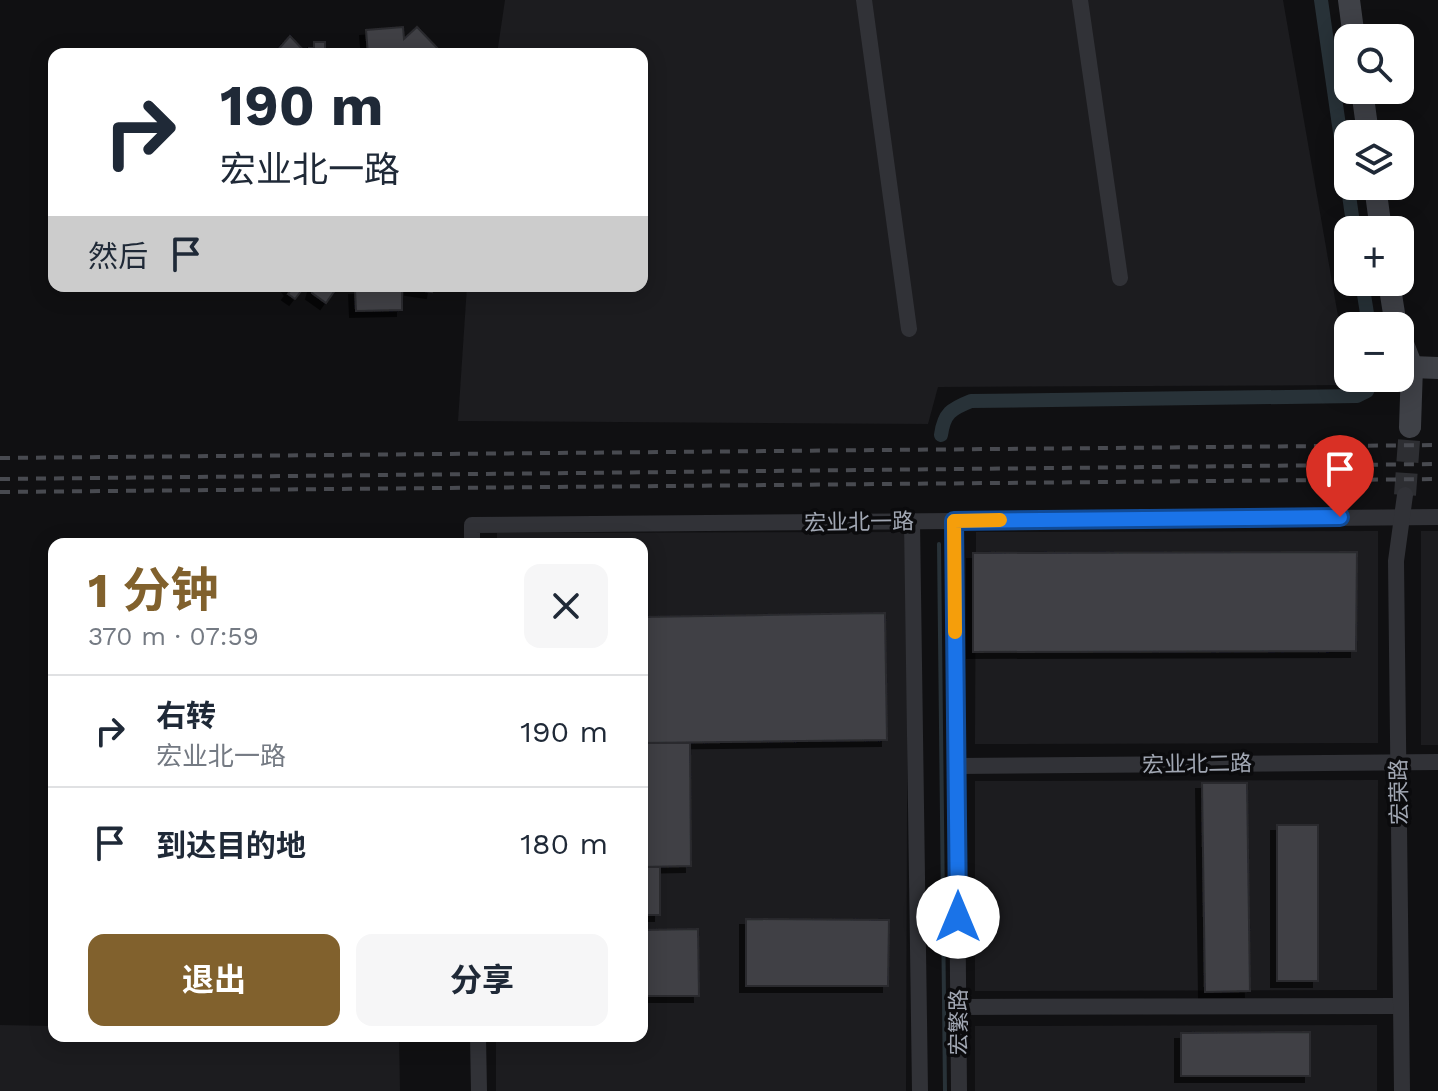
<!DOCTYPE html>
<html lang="zh">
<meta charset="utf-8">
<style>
body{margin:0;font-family:"Work Sans","Noto Sans SC",sans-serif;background:#f6f6f7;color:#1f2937;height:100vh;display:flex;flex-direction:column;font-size:30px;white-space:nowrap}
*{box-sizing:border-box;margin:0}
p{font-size:26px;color:#747a83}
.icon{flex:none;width:44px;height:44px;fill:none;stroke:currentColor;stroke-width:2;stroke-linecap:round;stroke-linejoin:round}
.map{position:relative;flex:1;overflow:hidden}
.details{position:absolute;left:48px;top:538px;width:600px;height:504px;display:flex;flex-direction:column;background:#fff;border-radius:16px;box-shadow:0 4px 20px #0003}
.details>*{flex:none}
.banner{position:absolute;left:48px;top:48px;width:600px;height:244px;border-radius:16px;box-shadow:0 4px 20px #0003;background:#fff;color:#1f2937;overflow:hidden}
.controls{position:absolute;left:1334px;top:24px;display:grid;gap:16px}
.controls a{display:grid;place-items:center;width:80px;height:80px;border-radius:16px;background:#fff;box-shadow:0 4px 20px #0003;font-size:40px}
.pin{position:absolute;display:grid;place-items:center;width:68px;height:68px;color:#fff;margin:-82px -34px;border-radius:50% 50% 50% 0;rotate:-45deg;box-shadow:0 0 8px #0007}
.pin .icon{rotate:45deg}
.me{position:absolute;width:88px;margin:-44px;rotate:0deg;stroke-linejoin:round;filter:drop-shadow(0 0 6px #0008)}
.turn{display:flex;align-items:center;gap:28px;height:168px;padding:0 40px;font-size:36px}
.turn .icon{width:104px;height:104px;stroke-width:2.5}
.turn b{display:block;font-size:56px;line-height:68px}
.then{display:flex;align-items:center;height:76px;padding:0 40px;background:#0003;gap:16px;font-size:30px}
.round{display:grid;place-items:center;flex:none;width:84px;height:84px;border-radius:16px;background:#f6f6f7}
.headline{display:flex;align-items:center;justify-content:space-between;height:136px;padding:0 40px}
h1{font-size:48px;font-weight:700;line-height:60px;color:#81612d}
.action{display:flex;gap:16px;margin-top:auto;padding:16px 40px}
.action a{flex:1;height:92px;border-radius:16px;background:#81612d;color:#fff;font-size:32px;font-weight:700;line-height:92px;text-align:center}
.action a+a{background:#f6f6f7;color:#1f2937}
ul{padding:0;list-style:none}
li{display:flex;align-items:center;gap:24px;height:112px;padding:0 40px;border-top:2px solid #e0e1e3}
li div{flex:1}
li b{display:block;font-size:30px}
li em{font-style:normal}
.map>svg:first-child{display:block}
.built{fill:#1c1c1f}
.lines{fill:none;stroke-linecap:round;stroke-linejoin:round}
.stream{stroke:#283238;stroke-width:4}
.canal{stroke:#283238;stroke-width:14}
.building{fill:#3f4045;stroke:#2a2a2e;stroke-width:2;filter:url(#shadow)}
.secondary-tunnel{stroke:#2d2e32;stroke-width:22;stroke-dasharray:22 11;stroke-linecap:butt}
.street{stroke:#313237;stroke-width:16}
.secondary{stroke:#3f4147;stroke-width:22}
.rail{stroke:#484a50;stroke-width:4;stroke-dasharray:10 8;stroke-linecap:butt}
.route-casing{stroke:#114b97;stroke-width:20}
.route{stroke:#1a73e8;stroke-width:14}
.slow{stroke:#f59e0b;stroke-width:14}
.labels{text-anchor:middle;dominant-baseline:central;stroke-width:7;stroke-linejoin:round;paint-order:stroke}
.street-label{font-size:22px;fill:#a1a7b3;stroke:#0b0b0d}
</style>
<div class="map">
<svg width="1438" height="1091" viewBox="0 0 1438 1091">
<defs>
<filter id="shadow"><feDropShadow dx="-6" dy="6" stdDeviation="0" flood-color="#0009"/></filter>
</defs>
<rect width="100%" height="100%" fill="#101012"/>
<g class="built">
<polygon points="505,0 1283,0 1350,385 938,387 928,424 458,421 467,286 642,286 642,54 497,54"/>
<polygon points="1378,531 1378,743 975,744 976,532"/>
<rect x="1421" y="531" width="17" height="214"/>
<polygon points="908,532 906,1091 496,1091 496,1036 642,1036 642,544 497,544 497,533"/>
<polygon points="1378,780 1377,990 975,991 975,781"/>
<polygon points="0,1025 54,1026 54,1036 399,1036 400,1091 0,1091"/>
<polygon points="1377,1025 1377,1091 975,1091 975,1026"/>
</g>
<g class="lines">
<g class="stream">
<polyline points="1372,382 1398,388"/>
<polyline points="939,544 945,1091"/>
</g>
<g class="canal">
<polyline points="1321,0 1354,230"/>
<polyline points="1362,282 1369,326"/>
<path d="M941,435c3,-22 10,-26 30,-34l386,-5 10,-5 6,-13"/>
</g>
</g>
<g class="building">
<polygon points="403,27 404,39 417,27 443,54 368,54 366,30"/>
<polygon points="290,36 307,54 278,54 276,52"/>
<polygon points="314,42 325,42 325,54 309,54 309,48 314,48"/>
<polygon points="305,286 295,299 288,294 291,290 288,286"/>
<polygon points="314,286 338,286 326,303 312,293"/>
<polygon points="411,286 433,286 432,292 411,289"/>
<polygon points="402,288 402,310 356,311 355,289"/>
<polygon points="1357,552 1356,651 973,652 973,553"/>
<polygon points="885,613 887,740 642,743 642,617"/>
<polygon points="642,743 690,743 691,866 642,867"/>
<polygon points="1202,783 1247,783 1250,991 1205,992"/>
<rect x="1277" y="825" width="41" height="156"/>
<rect x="642" y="867" width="18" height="48"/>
<polygon points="746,919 889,920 888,986 746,986"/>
<polygon points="698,929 699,996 642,996 642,930"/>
<polygon points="1310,1032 1310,1076 1181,1076 1181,1033"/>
</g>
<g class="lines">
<polyline class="secondary-tunnel" points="1405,495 1410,427"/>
<g class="street">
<polyline points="864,0 909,329"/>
<polyline points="1080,0 1120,278"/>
<polyline points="912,521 920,1091"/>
<polyline points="954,521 959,1091"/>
<polyline points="472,544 472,525 1438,517"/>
<polyline points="957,766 1438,762"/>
<polyline points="958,1007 1401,1006"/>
<polyline points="478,1036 479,1091"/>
<polyline points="1402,1091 1396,561 1405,495"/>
</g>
<g class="secondary">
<polyline points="1349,0 1354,38"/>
<polyline points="1362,90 1368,134"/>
<polyline points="1375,186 1381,230"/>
<polyline points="1389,282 1396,326"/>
<polyline points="1400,336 1412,367 1410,427"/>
<polyline points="1412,367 1438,368"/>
</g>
<g class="rail">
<polyline points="0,458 1438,445"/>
<polyline points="0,479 1438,464"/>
<polyline points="0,492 1438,479"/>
</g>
</g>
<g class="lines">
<defs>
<polyline id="route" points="958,917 954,521 1340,517"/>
</defs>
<use href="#route" class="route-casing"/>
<use href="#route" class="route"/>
<polyline class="slow" points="955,632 954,521 1000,520"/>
</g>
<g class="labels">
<g class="street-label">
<text transform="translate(859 522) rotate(-1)">宏业北一路</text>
<text transform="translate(1197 764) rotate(-1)">宏业北二路</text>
<text transform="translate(1399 792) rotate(-91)">宏荣路</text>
<text transform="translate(958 1022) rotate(-90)">宏繁路</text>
</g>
</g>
</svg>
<div class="controls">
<a><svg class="icon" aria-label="search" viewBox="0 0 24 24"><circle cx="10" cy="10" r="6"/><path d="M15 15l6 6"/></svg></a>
<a><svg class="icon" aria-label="layers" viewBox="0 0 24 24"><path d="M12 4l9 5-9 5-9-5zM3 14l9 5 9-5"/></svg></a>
<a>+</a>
<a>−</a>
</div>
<div class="pin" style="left:1340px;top:517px;background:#d93025"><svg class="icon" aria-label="arrive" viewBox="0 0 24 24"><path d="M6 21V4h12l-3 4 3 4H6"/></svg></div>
<svg class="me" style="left:958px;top:917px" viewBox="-20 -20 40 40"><circle r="19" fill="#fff"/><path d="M0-13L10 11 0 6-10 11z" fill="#1a73e8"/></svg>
<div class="banner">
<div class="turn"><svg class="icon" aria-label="right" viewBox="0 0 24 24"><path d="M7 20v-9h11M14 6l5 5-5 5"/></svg><div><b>190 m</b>宏业北一路</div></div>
<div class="then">然后<svg class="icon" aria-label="arrive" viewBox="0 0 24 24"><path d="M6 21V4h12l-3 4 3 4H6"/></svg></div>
</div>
<section class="details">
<div class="headline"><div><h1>1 分钟</h1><p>370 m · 07:59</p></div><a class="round"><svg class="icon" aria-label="close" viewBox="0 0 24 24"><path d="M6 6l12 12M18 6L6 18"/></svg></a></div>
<ul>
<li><svg class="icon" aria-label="right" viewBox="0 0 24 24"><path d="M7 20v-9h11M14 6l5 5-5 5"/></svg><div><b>右转</b><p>宏业北一路</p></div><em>190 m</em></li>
<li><svg class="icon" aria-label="arrive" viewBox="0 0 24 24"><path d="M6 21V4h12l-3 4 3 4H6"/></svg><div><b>到达目的地</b></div><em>180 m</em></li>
</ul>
<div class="action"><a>退出</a><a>分享</a></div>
</section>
</div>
